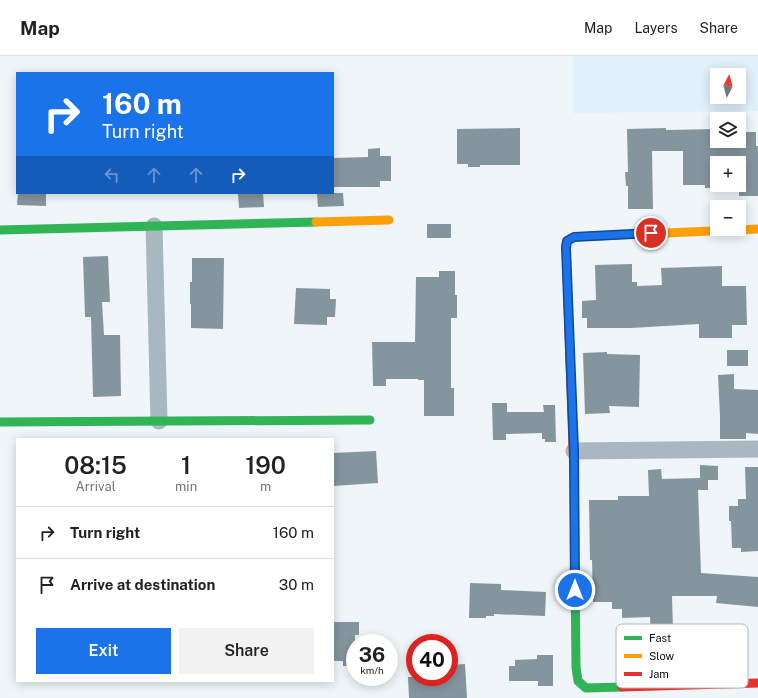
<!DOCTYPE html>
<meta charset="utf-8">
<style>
body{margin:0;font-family:"Public Sans",sans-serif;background:#f2f2f2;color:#222;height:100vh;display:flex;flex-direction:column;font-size:15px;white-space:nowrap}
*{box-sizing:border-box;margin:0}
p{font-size:13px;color:#767676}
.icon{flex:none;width:22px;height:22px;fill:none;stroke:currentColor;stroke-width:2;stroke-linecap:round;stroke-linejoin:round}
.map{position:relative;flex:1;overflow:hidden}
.side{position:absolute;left:16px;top:382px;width:318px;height:244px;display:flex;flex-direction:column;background:#fff;border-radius:0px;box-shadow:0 2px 10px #0003}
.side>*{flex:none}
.banner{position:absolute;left:16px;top:16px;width:318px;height:122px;border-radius:0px;box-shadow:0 2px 10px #0003;background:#1a73e8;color:#fff;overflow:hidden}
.needle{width:26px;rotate:6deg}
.buttons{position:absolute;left:710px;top:12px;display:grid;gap:8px}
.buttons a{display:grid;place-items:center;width:36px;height:36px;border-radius:0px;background:#fff;box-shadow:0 2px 10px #0003;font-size:20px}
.speed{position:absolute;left:346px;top:578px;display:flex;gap:8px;font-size:20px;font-weight:700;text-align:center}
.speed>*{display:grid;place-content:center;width:52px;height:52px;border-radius:50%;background:#fff;box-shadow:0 2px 10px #0003;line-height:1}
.speed small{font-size:10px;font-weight:400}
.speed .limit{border:6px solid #d22;background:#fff;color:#111}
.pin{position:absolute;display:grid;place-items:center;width:34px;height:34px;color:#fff;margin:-17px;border:2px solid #fff;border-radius:50%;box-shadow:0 1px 4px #0007}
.me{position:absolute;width:44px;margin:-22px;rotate:0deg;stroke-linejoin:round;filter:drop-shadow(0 0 3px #0008)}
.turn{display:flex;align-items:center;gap:14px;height:84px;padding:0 20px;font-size:18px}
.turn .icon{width:52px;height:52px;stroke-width:2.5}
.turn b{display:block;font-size:28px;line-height:34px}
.lanes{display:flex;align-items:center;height:38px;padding:0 20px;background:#0003;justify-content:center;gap:20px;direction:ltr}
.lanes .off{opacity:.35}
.eta{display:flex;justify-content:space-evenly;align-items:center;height:68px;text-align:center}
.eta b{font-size:24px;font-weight:600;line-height:28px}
.button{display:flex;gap:8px;margin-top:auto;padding:8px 20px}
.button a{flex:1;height:46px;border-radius:0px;background:#1a73e8;color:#fff;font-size:16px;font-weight:600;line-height:46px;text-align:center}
.button a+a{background:#f2f2f2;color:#222}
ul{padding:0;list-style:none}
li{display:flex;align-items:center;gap:12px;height:52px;padding:0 20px;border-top:1px solid #e0e0e0}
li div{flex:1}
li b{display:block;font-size:15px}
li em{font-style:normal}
header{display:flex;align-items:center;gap:24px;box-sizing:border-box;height:56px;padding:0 20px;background:#fff;border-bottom:1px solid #e0e0e0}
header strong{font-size:19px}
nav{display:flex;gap:22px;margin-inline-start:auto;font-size:14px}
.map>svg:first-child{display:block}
.built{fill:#e1f1fc;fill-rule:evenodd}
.building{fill:#85959e;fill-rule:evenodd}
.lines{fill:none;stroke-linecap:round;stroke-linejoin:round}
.street{stroke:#a9b7c0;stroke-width:17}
.fast{stroke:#30b455;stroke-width:9}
.slow{stroke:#ff9f0a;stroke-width:9}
.jam{stroke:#e5322d;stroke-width:9}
.route-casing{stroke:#114b97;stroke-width:10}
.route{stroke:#1a73e8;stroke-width:7}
.key{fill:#fff;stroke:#b5b6b7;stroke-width:1}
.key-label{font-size:11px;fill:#070c10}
</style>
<header>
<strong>Map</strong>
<nav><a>Map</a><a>Layers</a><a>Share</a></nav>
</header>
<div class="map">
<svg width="758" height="642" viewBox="0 0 758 642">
<rect width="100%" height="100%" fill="#eff5f9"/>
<path class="built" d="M573,0h185v55l-185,2zM717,19h22v22h-22z"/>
<g class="building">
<polygon points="520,72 520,109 480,109 480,111 468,111 468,108 457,108 457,73"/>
<path d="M666,72v2l51,-1v12h22v-9h17v14h2v50h-19v-8h-34v-3h-22v-34h-31l1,58h-25v-23h-2l-1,-14h3l-1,-43zM717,107h22v22h-22z"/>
<polygon points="380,92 380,100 391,100 391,125 380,125 380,131 333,131 333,102 368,101 368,93"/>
<polygon points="18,137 46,137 46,150 17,149"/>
<polygon points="238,137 263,137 264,151 239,152"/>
<polygon points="317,137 343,137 344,150 318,151"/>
<rect x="427" y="168" width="24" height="14"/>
<polygon points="108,200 110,246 102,246 104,279 120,279 121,340 93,341 91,261 85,261 83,201"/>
<polygon points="192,202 224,202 223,273 191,272 191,248 190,248 190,226 192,226"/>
<polygon points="632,208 632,226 637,226 637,230 662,229 661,212 722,210 722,230 746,230 747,269 732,269 732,282 699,282 699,268 631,272 587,272 587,262 582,262 582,245 596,244 595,209"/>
<polygon points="439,215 455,215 455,239 457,239 457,262 451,262 451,332 454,332 454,360 424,360 424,324 418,324 418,323 386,323 386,330 373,330 372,286 415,286 416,221 439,221"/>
<polygon points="296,232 330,233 330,243 336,243 335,261 327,261 327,269 294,268"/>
<rect x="727" y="294" width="21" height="16"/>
<polygon points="607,296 607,298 640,299 639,351 609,350 610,357 585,358 583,297"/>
<polygon points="734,318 734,333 758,334 758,378 746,377 746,383 720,383 720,360 718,319"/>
<polygon points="492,347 507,347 507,356 544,356 543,349 555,349 556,386 545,386 545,383 542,383 542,377 506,378 506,384 493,384"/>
<polygon points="376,395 378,427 333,430 333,397"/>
<polygon points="700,409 718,410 718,424 708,424 708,434 698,434 701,517 758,521 758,551 716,547 717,540 672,540 674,607 652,607 650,561 622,562 622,553 612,553 612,546 593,546 592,504 590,504 589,444 618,444 618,440 649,440 648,414 661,413 662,423 700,422"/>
<polygon points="745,411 758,411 758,495 741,496 741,492 732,492 731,465 729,465 729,450 738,450 738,443 746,443"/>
<polygon points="470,527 501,528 501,534 546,536 545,560 494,558 494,560 486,560 486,562 469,562"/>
<polygon points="333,566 359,566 359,579 355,579 355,610 343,610 343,605 333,605"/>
<polygon points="537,599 553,599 553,630 538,630 538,625 509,625 509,610 515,610 515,604 537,603"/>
<polygon points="465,608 467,642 409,642 408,621 449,621 449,609"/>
</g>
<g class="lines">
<g class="street">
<polyline points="154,170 159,365"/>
<polyline points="574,395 758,393"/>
</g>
<g class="fast">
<polyline points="0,174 316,166"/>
<polyline points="0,366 370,364"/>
<polyline points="574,419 576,611 578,625 586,632 622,631"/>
</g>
<g class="slow">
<polyline points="316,166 389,164"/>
<polyline points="566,189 567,185 574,181 758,173"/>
</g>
<g class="jam">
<polyline points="566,189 574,419"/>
<polyline points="622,631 758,627"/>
</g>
</g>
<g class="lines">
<defs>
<polyline id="route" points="575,534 574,395 566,192 567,185 574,181 651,177"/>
</defs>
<use href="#route" class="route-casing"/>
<use href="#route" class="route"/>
</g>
<rect x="616" y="568" width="132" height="64" rx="6" class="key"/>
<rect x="624" y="580" width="18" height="4" fill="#30b455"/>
<rect x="624" y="598" width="18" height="4" fill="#ff9f0a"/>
<rect x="624" y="616" width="18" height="4" fill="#e5322d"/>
<g class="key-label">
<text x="649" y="586">Fast</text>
<text x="649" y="604">Slow</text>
<text x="649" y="622">Jam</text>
</g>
</svg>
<div class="buttons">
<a><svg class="needle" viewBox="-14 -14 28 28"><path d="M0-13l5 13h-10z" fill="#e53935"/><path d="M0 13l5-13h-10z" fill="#767676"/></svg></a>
<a><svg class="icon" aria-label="layers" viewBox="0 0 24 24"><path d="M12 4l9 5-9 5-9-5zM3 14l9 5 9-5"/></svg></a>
<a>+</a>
<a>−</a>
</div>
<div class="speed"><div>36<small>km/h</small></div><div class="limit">40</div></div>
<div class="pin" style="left:651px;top:177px;background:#d93025"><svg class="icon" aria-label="arrive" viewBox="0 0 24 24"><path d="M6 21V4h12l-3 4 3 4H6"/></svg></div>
<svg class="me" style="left:575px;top:534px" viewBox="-20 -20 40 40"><circle r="17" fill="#1a73e8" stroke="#fff" stroke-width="3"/><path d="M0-11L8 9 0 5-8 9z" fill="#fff"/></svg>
<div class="banner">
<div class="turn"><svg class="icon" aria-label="right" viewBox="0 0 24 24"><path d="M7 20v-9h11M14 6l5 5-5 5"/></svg><div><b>160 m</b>Turn right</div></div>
<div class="lanes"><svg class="icon off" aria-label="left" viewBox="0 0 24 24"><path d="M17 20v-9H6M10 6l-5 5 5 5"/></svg><svg class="icon off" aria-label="ahead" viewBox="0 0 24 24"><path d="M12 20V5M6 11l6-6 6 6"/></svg><svg class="icon off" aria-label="ahead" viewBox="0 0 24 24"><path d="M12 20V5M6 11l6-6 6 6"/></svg><svg class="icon" aria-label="right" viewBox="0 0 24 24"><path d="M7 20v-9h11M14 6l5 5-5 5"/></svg></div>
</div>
<section class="side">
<div class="eta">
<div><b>08:15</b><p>Arrival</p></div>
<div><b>1</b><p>min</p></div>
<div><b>190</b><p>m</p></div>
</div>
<ul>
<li><svg class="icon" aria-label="right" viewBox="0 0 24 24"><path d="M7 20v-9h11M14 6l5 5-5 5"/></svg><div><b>Turn right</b></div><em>160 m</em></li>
<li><svg class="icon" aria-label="arrive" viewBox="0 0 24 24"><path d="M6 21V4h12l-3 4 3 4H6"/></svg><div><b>Arrive at destination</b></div><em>30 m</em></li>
</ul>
<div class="button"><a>Exit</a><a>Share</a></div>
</section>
</div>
